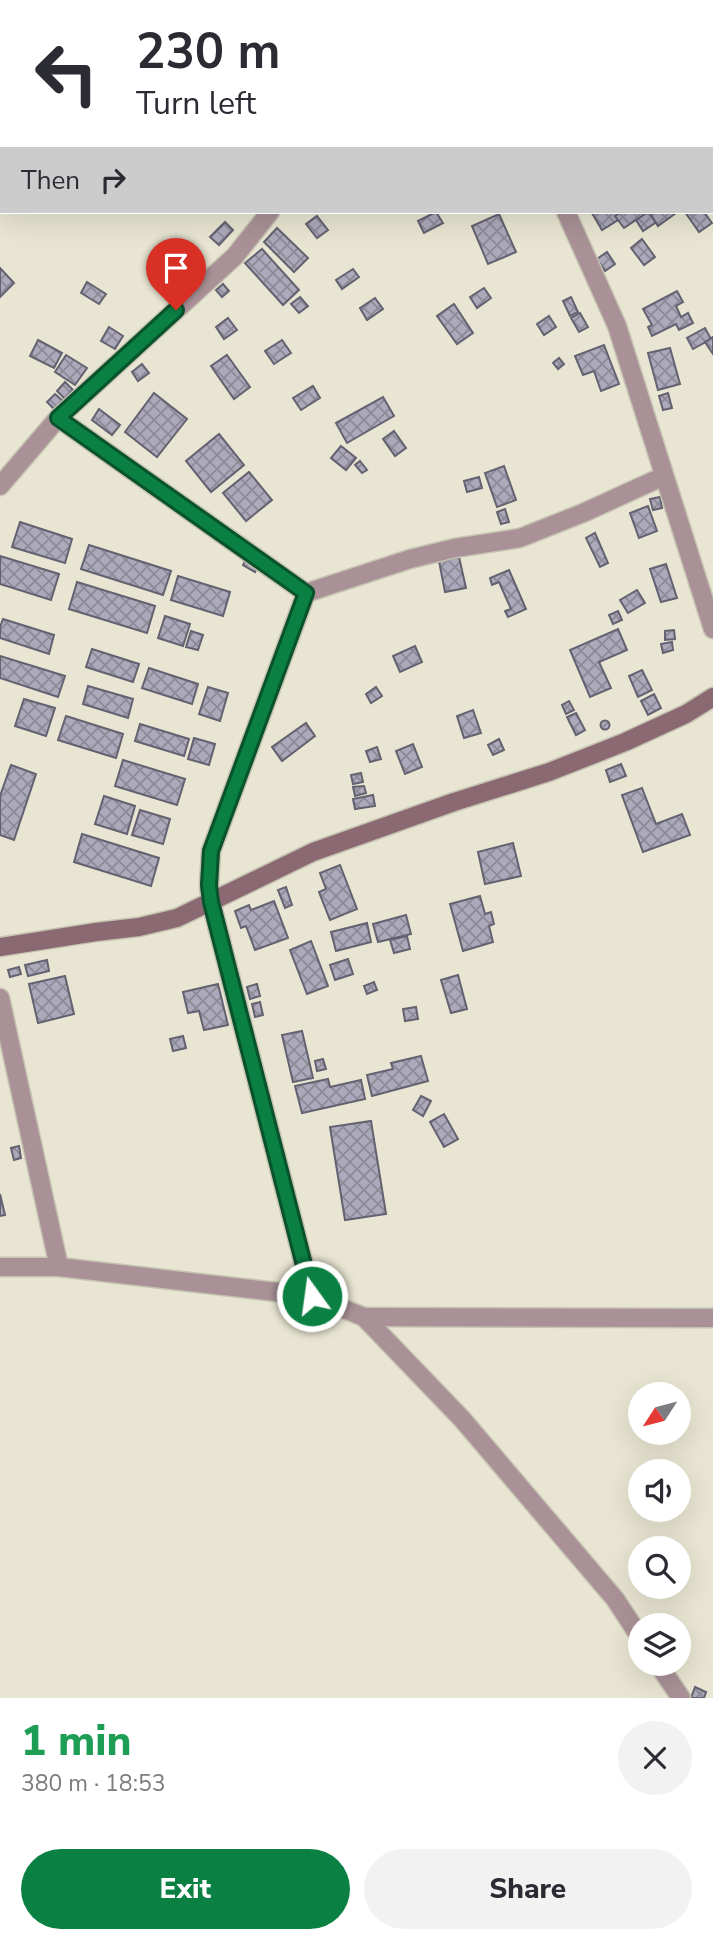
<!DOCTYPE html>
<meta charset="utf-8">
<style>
body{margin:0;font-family:"Nunito Sans",sans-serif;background:#f2f2f3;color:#2b2b33;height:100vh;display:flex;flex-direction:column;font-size:26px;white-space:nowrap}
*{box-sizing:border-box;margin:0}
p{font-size:23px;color:#7c7c81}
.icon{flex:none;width:38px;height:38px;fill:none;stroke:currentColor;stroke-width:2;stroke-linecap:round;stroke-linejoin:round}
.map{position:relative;height:1698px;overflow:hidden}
.side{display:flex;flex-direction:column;background:#fff;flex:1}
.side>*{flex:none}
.hud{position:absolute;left:0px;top:0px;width:714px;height:214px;box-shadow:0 7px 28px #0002;background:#fff;color:#2b2b33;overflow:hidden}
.needle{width:46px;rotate:234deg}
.buttons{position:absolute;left:628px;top:1382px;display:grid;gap:14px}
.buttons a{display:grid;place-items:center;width:63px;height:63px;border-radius:50%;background:#fff;box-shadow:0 7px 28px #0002;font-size:35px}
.pin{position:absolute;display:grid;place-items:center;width:60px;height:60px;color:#fff;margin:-72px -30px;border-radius:50% 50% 50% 0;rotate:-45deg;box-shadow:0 0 7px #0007}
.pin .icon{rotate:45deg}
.me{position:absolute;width:77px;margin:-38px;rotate:346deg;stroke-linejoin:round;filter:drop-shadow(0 0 5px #0008)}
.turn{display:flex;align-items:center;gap:24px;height:147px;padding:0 21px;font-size:32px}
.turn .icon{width:91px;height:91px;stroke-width:2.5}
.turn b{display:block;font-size:49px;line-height:60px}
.then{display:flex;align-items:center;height:66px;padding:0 21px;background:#0003;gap:14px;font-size:26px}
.round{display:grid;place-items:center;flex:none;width:74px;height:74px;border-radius:37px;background:#f2f2f3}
.overview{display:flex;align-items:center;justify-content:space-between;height:119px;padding:0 21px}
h1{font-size:42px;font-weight:800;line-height:52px;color:#1e9e55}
.action{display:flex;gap:14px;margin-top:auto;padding:14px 21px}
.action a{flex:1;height:80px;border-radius:42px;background:#0b8043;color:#fff;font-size:28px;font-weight:800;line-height:80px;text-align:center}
.action a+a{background:#f2f2f3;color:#2b2b33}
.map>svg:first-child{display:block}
.building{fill:url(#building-cross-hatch);stroke:#646171;stroke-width:2}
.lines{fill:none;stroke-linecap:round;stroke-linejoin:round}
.street-casing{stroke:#c6c3b2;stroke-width:21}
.secondary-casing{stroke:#c6c3b2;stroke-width:21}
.street{stroke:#a99197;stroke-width:18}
.secondary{stroke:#8b6972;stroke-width:18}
.route-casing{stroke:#07532c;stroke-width:18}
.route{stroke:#0b8043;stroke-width:12}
</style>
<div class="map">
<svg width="713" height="1698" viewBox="0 0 713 1698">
<defs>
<pattern id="building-cross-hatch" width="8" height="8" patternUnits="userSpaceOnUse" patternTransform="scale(1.75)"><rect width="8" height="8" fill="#aca9ba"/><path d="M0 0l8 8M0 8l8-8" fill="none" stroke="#8c8a97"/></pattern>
</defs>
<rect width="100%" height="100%" fill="#e8e5d2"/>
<g class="building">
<polygon points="270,0 295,0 297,2 268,2"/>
<polygon points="436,212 443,223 424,233 418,221"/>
<polygon points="595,212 652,212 658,221 643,231 631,212 602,230 592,213"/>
<polygon points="621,212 648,212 624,228 615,216"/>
<polygon points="649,212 676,212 676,213 658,226"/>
<polygon points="685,212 704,212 712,223 699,232"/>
<polygon points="499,214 516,252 488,264 472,226"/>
<polygon points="317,216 328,230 317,238 306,224"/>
<polygon points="225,222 233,230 219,245 210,237"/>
<polygon points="277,228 308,258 294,272 264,242"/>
<polygon points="642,239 655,257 644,265 631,248"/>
<polygon points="262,249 299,290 283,305 245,263"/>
<polygon points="607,252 615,264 605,271 597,259"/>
<polygon points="183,259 190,269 177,279 169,269"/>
<polygon points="0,268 14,283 0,297"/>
<polygon points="353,269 359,277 342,289 336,280"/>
<polygon points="87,282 106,294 99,304 81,293"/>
<polygon points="223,284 229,291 222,297 216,290"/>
<polygon points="484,288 491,298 477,308 470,297"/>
<polygon points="677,291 683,302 676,306 681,317 688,313 693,323 679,330 676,324 652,336 648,327 652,325 643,309"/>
<polygon points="300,297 308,306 299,313 291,304"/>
<polygon points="571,297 578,312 570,316 563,301"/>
<polygon points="375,298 383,309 367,320 360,308"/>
<polygon points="454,304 473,333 457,344 437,316"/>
<polygon points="580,313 588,327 579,332 571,318"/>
<polygon points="549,316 556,327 544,335 537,324"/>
<polygon points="228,318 237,330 224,339 216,327"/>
<polygon points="109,327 123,336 115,349 101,341"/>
<polygon points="705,328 711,339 693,349 687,338"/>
<polygon points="713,337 713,354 705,342"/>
<polygon points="38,340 62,353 54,368 30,356"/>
<polygon points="282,340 291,353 274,364 265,351"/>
<polygon points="604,345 619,384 601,391 594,371 583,375 575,356"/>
<polygon points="670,348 680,384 658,390 648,353"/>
<polygon points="66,355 87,368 75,385 55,372"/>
<polygon points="227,355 250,387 234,399 211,366"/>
<polygon points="559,358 564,364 558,369 553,363"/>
<polygon points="142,364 149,373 138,381 132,372"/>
<polygon points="65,382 73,390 65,399 57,391"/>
<polygon points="313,386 320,398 301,410 293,398"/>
<polygon points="154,393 187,419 157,457 125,432"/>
<polygon points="668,393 672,408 663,410 659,396"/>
<polygon points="55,394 64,402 56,411 47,402"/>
<polygon points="383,397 394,416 347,443 336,423"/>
<polygon points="99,409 120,425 112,435 92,420"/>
<polygon points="394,431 406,448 395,456 383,439"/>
<polygon points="219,434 244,465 211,492 186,461"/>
<polygon points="341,446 356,458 346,470 331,458"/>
<polygon points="360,461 367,470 362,473 355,465"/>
<polygon points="504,466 516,500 497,507 485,473"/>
<polygon points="249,472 272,500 246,521 223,493"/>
<polygon points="479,477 482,488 467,492 464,481"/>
<polygon points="660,497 662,508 653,510 650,499"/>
<polygon points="648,506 657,531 639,538 630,513"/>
<polygon points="505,509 509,522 501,524 497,512"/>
<polygon points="20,522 72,539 65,563 12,547"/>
<polygon points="595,533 608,563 600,567 586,538"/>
<polygon points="89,545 171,571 163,595 81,569"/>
<polygon points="248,555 260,562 255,572 243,565"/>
<polygon points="0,556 59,574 51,600 0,584"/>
<polygon points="459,557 466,588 445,592 439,561"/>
<polygon points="666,564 677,598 661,602 650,569"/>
<polygon points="509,570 526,609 508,617 505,611 511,609 499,582 492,585 490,578"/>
<polygon points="178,576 230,592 223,616 171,600"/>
<polygon points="77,582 155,606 147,633 69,609"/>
<polygon points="637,590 645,603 628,613 620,600"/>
<polygon points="618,611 622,620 613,624 609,615"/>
<polygon points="165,616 190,624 183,646 158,638"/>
<polygon points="3,619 54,635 49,654 0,638 0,627"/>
<polygon points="618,629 627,650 599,662 611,688 590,697 570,650"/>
<polygon points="674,630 675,639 665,640 665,631"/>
<polygon points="191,631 203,635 198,650 186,647"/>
<polygon points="672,642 673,650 663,653 661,644"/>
<polygon points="415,646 422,662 400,672 393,656"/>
<polygon points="92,649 139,664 133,682 86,667"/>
<polygon points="0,656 65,676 58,697 0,678"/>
<polygon points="149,668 198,684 192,704 142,688"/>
<polygon points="642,670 652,690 638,697 629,676"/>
<polygon points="88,686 133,699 128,718 83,704"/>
<polygon points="208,687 228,693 220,721 199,714"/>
<polygon points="376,687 382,696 371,703 366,694"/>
<polygon points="654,694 661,708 648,715 641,701"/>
<polygon points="24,699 55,708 46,736 15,726"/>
<polygon points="569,701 574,710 566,714 562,705"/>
<polygon points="473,710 481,733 464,738 457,716"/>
<polygon points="576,713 585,730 576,735 567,717"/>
<polygon points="66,716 123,734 116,758 58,740"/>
<circle cx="605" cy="725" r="4.5"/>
<polygon points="306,723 315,736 282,761 272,747"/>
<polygon points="140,724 189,739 184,756 135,741"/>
<polygon points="194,738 215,744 209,765 188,759"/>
<polygon points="499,739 504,750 493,755 488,745"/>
<polygon points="413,744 422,767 405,774 396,751"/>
<polygon points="377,747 381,759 370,762 366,751"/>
<polygon points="123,760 185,779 177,805 115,786"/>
<polygon points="621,764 626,776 610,782 606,770"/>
<polygon points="11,765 36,774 14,840 0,835 0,796"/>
<polygon points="361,773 363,782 353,784 351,775"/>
<polygon points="364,786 366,793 355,796 353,787"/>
<polygon points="642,788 656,824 682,814 690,835 643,852 622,795"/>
<polygon points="373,795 375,806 355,809 353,799"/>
<polygon points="104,796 135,806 127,834 95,824"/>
<polygon points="140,810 170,819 163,844 132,835"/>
<polygon points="82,834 159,858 151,886 74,862"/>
<polygon points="513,843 521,876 485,884 478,852"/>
<polygon points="340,865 357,909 330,920 319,892 326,889 320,873"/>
<polygon points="286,887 292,905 285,908 278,890"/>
<polygon points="480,896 485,914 491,912 494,924 489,926 493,942 463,951 450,904"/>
<polygon points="274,901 288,938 255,950 246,926 241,928 235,911 249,905 251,910"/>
<polygon points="406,915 411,934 378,942 373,924"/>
<polygon points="367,923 371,942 336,951 331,932"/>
<polygon points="407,936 410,949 394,953 390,940"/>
<polygon points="311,941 328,986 307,994 290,950"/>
<polygon points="348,959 353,974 335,980 330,965"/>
<polygon points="47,960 49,971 28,976 25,965"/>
<polygon points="19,967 21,974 10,977 8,970"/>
<polygon points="458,975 467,1009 451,1013 441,980"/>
<polygon points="65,976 74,1014 38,1023 29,984"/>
<polygon points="374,982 377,990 367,994 364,986"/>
<polygon points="218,984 228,1025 204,1030 199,1011 188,1013 183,992"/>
<polygon points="257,984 260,996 250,999 247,987"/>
<polygon points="260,1002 263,1015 255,1017 252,1004"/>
<polygon points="416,1007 418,1019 405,1021 403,1009"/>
<polygon points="302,1031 313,1078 293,1082 282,1035"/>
<polygon points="183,1036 186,1048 173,1051 170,1039"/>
<polygon points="421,1056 428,1081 372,1096 367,1075 393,1069 391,1063"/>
<polygon points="323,1059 326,1069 317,1071 315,1061"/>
<polygon points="328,1079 330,1087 361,1080 365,1099 302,1113 295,1086"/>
<polygon points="421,1096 431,1101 423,1116 413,1110"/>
<polygon points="444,1114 458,1139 444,1147 430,1122"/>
<polygon points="371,1121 386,1214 345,1220 330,1127"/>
<polygon points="19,1146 21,1158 14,1160 11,1148"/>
<polygon points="0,1194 5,1215 0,1216"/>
<polygon points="695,1687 706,1692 704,1698 691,1698"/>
</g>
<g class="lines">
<defs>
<g id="street">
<polyline points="466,0 468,2"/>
<polyline points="411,2 412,0"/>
<polyline points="566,212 617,326 713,629"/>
<polyline points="58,418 306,593"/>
<polyline points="0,486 58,418 235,256 270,212"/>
<polyline points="306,593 410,559 455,548 520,538 583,513 664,476"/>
<polyline points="0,998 59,1267"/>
<polyline points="0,1267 59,1267 312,1296 211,902 209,885 211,851 306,593"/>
<polyline points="312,1296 364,1317 462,1419 615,1599 640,1637"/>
<polyline points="364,1317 713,1318"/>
<polyline points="658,1664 681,1698"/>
</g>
<polyline id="secondary" points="0,947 96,932 139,927 177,918 313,852 454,802 549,772 625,742 686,714 713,697"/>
</defs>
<use href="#street" class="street-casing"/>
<use href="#secondary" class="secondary-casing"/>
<use href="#street" class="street"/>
<use href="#secondary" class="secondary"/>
</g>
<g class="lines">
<defs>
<polyline id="route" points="176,310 58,418 306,593 211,851 209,885 211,902 312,1296"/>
</defs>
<use href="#route" class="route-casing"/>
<use href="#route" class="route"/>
</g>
</svg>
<div class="buttons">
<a><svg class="needle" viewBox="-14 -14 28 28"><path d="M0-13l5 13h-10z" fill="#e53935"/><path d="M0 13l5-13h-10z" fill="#7c7c81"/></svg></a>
<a><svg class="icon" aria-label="sound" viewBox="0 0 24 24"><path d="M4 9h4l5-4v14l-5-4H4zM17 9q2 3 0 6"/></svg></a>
<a><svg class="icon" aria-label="search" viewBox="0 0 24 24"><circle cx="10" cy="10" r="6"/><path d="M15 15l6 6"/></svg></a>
<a><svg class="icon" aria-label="layers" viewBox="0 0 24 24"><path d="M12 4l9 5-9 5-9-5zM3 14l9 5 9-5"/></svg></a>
</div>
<div class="pin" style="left:176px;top:310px;background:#d93025"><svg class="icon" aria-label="arrive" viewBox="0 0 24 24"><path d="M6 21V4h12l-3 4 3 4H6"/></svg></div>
<svg class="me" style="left:312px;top:1296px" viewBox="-20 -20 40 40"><circle r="17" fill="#0b8043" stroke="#fff" stroke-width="3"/><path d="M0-11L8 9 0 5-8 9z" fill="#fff"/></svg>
<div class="hud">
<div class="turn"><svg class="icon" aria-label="left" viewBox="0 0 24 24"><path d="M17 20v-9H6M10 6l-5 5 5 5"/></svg><div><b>230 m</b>Turn left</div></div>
<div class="then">Then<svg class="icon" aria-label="right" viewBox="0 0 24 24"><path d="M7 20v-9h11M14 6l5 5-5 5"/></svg></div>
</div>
</div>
<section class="side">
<div class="overview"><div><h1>1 min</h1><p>380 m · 18:53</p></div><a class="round"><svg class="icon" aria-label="close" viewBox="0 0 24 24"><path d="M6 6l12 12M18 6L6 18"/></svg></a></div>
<div class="action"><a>Exit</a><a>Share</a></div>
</section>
